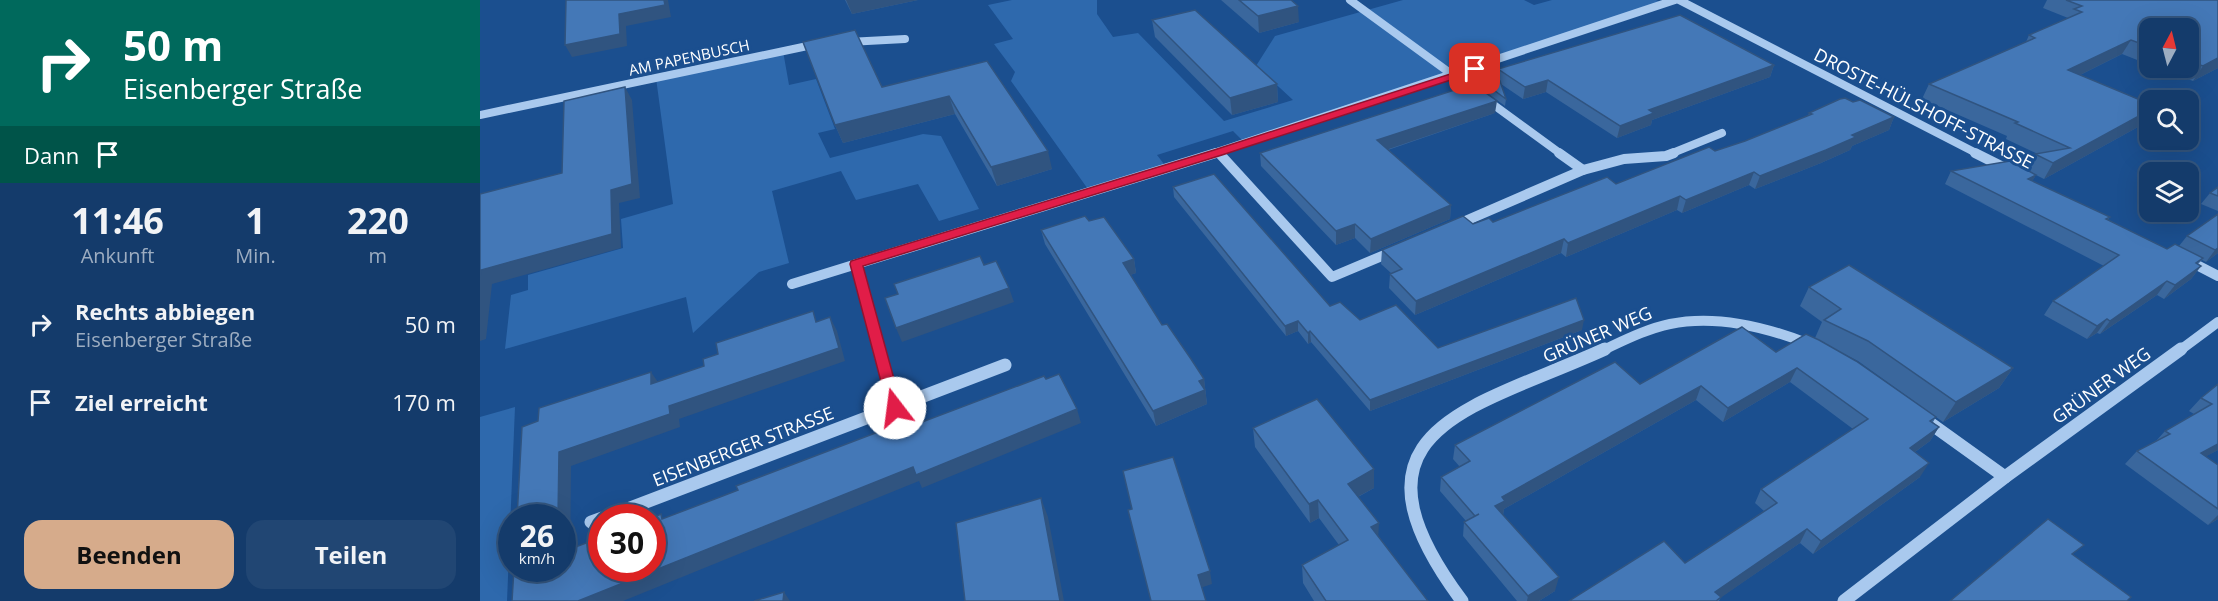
<!DOCTYPE html>
<html lang="de">
<meta charset="utf-8">
<style>
body{margin:0;font-family:"Open Sans",sans-serif;background:#214673;color:#f1f3f6;height:100vh;display:flex;flex-direction:column;font-size:22px;white-space:nowrap}
*{box-sizing:border-box;margin:0}
p{font-size:20px;color:#9dadc1}
.icon{flex:none;width:33px;height:33px;fill:none;stroke:currentColor;stroke-width:2;stroke-linecap:round;stroke-linejoin:round}
.map{position:relative;flex:1;overflow:hidden}
.side{display:flex;flex-direction:column;background:#143b6b;width:480px}
.side>*{flex:none}
.hud{background:#00695c;color:#fff;overflow:hidden}
.needle{width:39px;rotate:7deg}
.controls{position:absolute;left:1659px;top:18px;display:grid;gap:12px}
.controls a{display:grid;place-items:center;width:60px;height:60px;border-radius:12px;background:#143b6b;box-shadow:0 6px 24px #0002,0 0 0 2px #33557e;font-size:30px}
.speed{position:absolute;left:18px;top:504px;display:flex;gap:12px;font-size:30px;font-weight:700;text-align:center}
.speed>*{display:grid;place-content:center;width:78px;height:78px;border-radius:50%;background:#143b6b;box-shadow:0 6px 24px #0002,0 0 0 2px #33557e;line-height:1}
.speed small{font-size:15px;font-weight:400}
.speed .limit{border:9px solid #d22;background:#fff;color:#111}
.pin{position:absolute;display:grid;place-items:center;width:51px;height:51px;color:#fff;margin:-26px;border-radius:12px;box-shadow:0 3px 9px #0006}
.me{position:absolute;width:66px;margin:-33px;rotate:345deg;stroke-linejoin:round;filter:drop-shadow(0 0 4px #0008)}
.turn{display:flex;align-items:center;gap:21px;height:126px;padding:0 24px;font-size:27px}
.turn .icon{width:78px;height:78px;stroke-width:2.5}
.turn b{display:block;font-size:42px;line-height:51px}
.then{display:flex;align-items:center;height:57px;padding:0 24px;background:#0003;gap:12px;font-size:22px}
.eta{display:flex;justify-content:space-evenly;align-items:center;height:102px;text-align:center}
.eta b{font-size:36px;font-weight:700;line-height:42px}
.action{display:flex;gap:12px;margin-top:auto;padding:12px 24px}
.action a{flex:1;height:69px;border-radius:18px;background:#d6ab8b;color:#111;font-size:24px;font-weight:700;line-height:69px;text-align:center}
.action a+a{background:#214673;color:#f1f3f6}
ul{padding:0;list-style:none}
li{display:flex;align-items:center;gap:18px;height:78px;padding:0 24px}
li div{flex:1}
li b{display:block;font-size:22px}
li em{font-style:normal}
main{display:flex;flex:1;min-height:0}
.map>svg:first-child{display:block}
.green{fill:#2e69ad}
.lines{fill:none;stroke-linecap:round;stroke-linejoin:round}
.minor-far2{stroke:#a9c9ee;stroke-width:8}
.minor-far1{stroke:#a9c9ee;stroke-width:10}
.minor{stroke:#a9c9ee;stroke-width:13}
.wall{fill:#3a679d}
.shaded-wall{fill:#305480}
.building{fill:#4478b7;stroke:#305480;stroke-width:1.5}
.route{fill:#e11d48;stroke:#92132f;stroke-width:1.5}
.labels{text-anchor:middle;dominant-baseline:central;stroke-width:6;stroke-linejoin:round;paint-order:stroke}
.far-street-label{font-size:15px;fill:#fff;stroke:#1b4f8f}
.street-label{font-size:18px;fill:#fff;stroke:#1b4f8f}
</style>
<main>
<section class="side">
<div class="hud">
<div class="turn"><svg class="icon" aria-label="right" viewBox="0 0 24 24"><path d="M7 20v-9h11M14 6l5 5-5 5"/></svg><div><b>50 m</b>Eisenberger Straße</div></div>
<div class="then">Dann<svg class="icon" aria-label="arrive" viewBox="0 0 24 24"><path d="M6 21V4h12l-3 4 3 4H6"/></svg></div>
</div>
<div class="eta">
<div><b>11:46</b><p>Ankunft</p></div>
<div><b>1</b><p>Min.</p></div>
<div><b>220</b><p>m</p></div>
</div>
<ul>
<li><svg class="icon" aria-label="right" viewBox="0 0 24 24"><path d="M7 20v-9h11M14 6l5 5-5 5"/></svg><div><b>Rechts abbiegen</b><p>Eisenberger Straße</p></div><em>50 m</em></li>
<li><svg class="icon" aria-label="arrive" viewBox="0 0 24 24"><path d="M6 21V4h12l-3 4 3 4H6"/></svg><div><b>Ziel erreicht</b></div><em>170 m</em></li>
</ul>
<div class="action"><a>Beenden</a><a>Teilen</a></div>
</section>
<div class="map">
<svg width="1738" height="601" viewBox="0 0 1738 601">
<rect width="100%" height="100%" fill="#1b4f8f"/>
<g class="green">
<polygon points="532,0 617,0 617,14 633,37 658,33 744,121 813,100 776,66 795,36 923,0 1044,0 1054,5 1072,0 1176,0 1184,4 765,143 753,131 677,155 687,168 610,192 531,81 535,72 514,44 533,39 508,5"/>
<polygon points="303,51 309,85 336,79 355,129 338,133 350,158 443,134 461,136 499,209 459,221 438,184 376,200 361,171 292,191 309,263 279,272 213,333 206,297 25,349 31,295 48,290 48,275 143,248 141,219 193,204 176,78"/>
<polygon points="35,407 27,601 0,601 0,417"/>
</g>
<g class="lines">
<g class="minor-far2">
<polyline points="870,0 1081,154"/>
<polyline points="1199,0 1498,154"/>
<polyline points="368,42 425,39"/>
<polyline points="0,115 337,44"/>
<polyline points="738,152 740,154"/>
<polyline points="731,154 1195,0"/>
<polyline points="1190,154 1242,133"/>
</g>
<g class="minor-far1">
<polyline points="739,153 852,277 914,251"/>
<polyline points="1495,153 1527,169"/>
<polyline points="1103,170 1144,159 1186,156 1194,153"/>
<polyline points="976,225 1103,170 1079,153"/>
<polyline points="1709,261 1738,276"/>
<polyline points="376,264 399,351"/>
<polyline points="312,284 736,153"/>
<path d="M1121,351c22,-10 45,-22 69,-27 47,-10 96,3 139,20"/>
<polyline points="1699,351 1738,322"/>
</g>
<g class="minor">
<polyline points="399,349 415,408"/>
<polyline points="1447,421 1525,477"/>
<polyline points="124,518 525,365"/>
<polyline points="111,522 122,518"/>
<path d="M982,601c-129,-173 11,-192 143,-252"/>
<polyline points="1364,601 1525,477 1701,349"/>
</g>
</g>
<g class="wall">
<polygon points="365,0 438,0 372,14"/>
<polygon points="741,0 811,0 819,22 779,33"/>
<polygon points="1567,0 1738,0 1738,68 1713,81 1677,68 1708,68 1708,28 1670,28 1670,65 1642,54 1600,75 1670,104 1670,117 1667,122 1564,179 1556,175 1552,181 1630,217 1628,220 1687,249 1699,246 1707,236 1738,214 1738,253 1726,262 1722,260 1718,264 1721,266 1711,279 1684,299 1677,295 1620,334 1617,333 1607,339 1564,315 1573,301 1624,266 1465,184 1471,171 1546,170 1555,154 1558,154 1526,139 1527,136 1442,99 1449,84 1546,42 1549,35 1588,18 1563,8"/>
<polygon points="672,20 797,84 798,102 752,115 675,37"/>
<polygon points="507,61 572,169 517,186 475,114 363,143 355,125 402,87"/>
<polygon points="1294,65 1290,77 1172,120 1171,125 1137,138 1066,92 1043,99 1021,84 1026,99 1025,106 1006,92 1007,85 1017,82 1016,81 1018,69"/>
<polygon points="1373,102 1414,117 1409,130 1372,146 1370,150 1341,163 1275,189 1269,185 1202,213 1197,210 1086,257 1081,253 935,315 909,288 910,274 911,273 901,264 902,250 993,224 1013,222 1136,184 1265,141 1328,116 1329,113"/>
<polygon points="1015,113 908,150 971,205 970,219 890,253 875,238 856,245 781,166 780,153"/>
<polygon points="693,187 850,306 880,320 958,348 1102,330 890,411 831,342 828,344 818,331 806,336 694,197"/>
<polygon points="1738,187 1738,211 1721,204 1730,193"/>
<polygon points="609,221 654,259 656,273 650,275 682,325 724,379 727,404 676,426 565,244 561,230"/>
<polygon points="1329,287 1533,368 1519,388 1463,422 1378,361 1358,351 1456,417 1453,422 1459,427 1450,441 1435,452 1440,477 1333,554 1320,543 1241,597 1239,601 1089,601 1205,563 1284,511 1275,503 1281,489 1373,429 1310,382 1243,422 1216,400 1024,509 1023,515 1075,591 1059,601 1037,601 983,536 984,522 986,521 960,491 961,477 980,467 973,459 975,445 1160,384 1296,352 1335,338 1342,322 1320,306"/>
<polygon points="1738,384 1738,450 1726,456 1738,465 1738,519 1728,525 1645,464 1657,451 1676,441 1685,431 1714,414 1709,411 1721,398"/>
<polygon points="773,428 894,488 878,497 899,537 948,601 834,601 823,583 822,565 859,545 839,518 830,523 775,447"/>
</g>
<g class="shaded-wall">
<polygon points="184,0 188,0 191,17 146,26 147,46 92,57 85,45 139,14"/>
<polygon points="366,0 438,0 372,14"/>
<polygon points="818,6 819,22 779,33 778,16"/>
<polygon points="1651,40 1642,54 1580,85 1588,70"/>
<polygon points="1738,58 1738,68 1713,81 1723,66"/>
<polygon points="1294,65 1290,77 1172,120 1171,125 1137,138 1140,126 1169,110"/>
<polygon points="1068,80 1066,92 1043,99 1045,87"/>
<polygon points="797,84 798,102 752,115 750,98"/>
<polygon points="145,87 152,100 160,198 139,203 141,248 12,284 6,339 0,341 0,278 1,270 131,190"/>
<polygon points="469,96 475,114 363,143 355,125"/>
<polygon points="1017,101 1015,113 897,153 897,140"/>
<polygon points="1670,110 1670,117 1667,122 1564,179 1573,163"/>
<polygon points="1414,117 1409,130 1372,146 1370,150 1341,163 1275,189 1280,176"/>
<polygon points="568,151 572,169 517,186 511,167"/>
<polygon points="1274,172 1269,185 1202,213 1206,200"/>
<polygon points="1556,175 1549,187 1548,179"/>
<polygon points="1200,196 1197,210 1086,257 1088,243"/>
<polygon points="971,205 970,219 890,253 891,239"/>
<polygon points="875,224 875,238 856,245 856,231"/>
<polygon points="1084,239 1081,253 935,315 936,301"/>
<polygon points="1738,248 1738,253 1726,262 1735,250"/>
<polygon points="654,259 656,273 645,277 643,263"/>
<polygon points="1721,266 1711,279 1684,299 1695,285"/>
<polygon points="1687,281 1677,295 1620,334 1630,321"/>
<polygon points="529,288 534,302 422,342 416,328"/>
<polygon points="350,317 357,331 365,361 199,419 200,427 91,466 90,568 82,560 82,518 78,518 79,452 189,406"/>
<polygon points="1627,319 1617,333 1607,339 1617,326"/>
<polygon points="1104,320 1102,330 890,411 890,400"/>
<polygon points="818,321 818,331 806,336 805,326"/>
<polygon points="830,331 831,342 828,344 828,333"/>
<polygon points="1317,368 1310,382 1243,422 1248,408"/>
<polygon points="1533,368 1519,388 1463,422 1476,402"/>
<polygon points="171,372 180,385 171,384"/>
<polygon points="724,379 727,404 676,426 673,411 719,381"/>
<polygon points="1221,386 1216,400 1024,509 1023,515 1015,506 1022,497"/>
<polygon points="597,409 601,423 442,488 439,481 143,601 98,601 433,467"/>
<polygon points="1459,427 1450,441 1421,462 1430,448"/>
<polygon points="1738,444 1738,450 1708,466 1721,453"/>
<polygon points="1449,463 1440,477 1333,554 1341,541"/>
<polygon points="894,469 894,488 868,502 868,484"/>
<polygon points="561,498 568,517 584,601 580,601"/>
<polygon points="838,500 839,518 830,523 829,504"/>
<polygon points="1738,515 1738,519 1728,525"/>
<polygon points="899,523 898,542 891,527"/>
<polygon points="1327,529 1320,543 1236,601 1235,592"/>
<polygon points="730,571 732,584 720,588 718,575"/>
<polygon points="1079,577 1075,591 1059,601 1047,601 1048,596"/>
<polygon points="304,592 310,601 303,601"/>
</g>
<g class="building">
<polygon points="86,0 184,0 185,5 139,14 140,34 85,45"/>
<polygon points="759,0 811,0 818,6 778,16"/>
<polygon points="1586,0 1738,0 1738,58 1723,66 1708,61 1708,28 1670,28 1670,47 1651,40 1588,70 1670,104 1670,110 1573,163 1555,154 1590,148 1535,123 1538,122 1449,84 1555,38 1549,35 1602,12 1594,9 1602,6"/>
<polygon points="715,10 797,84 750,98 672,20"/>
<polygon points="1200,15 1294,65 1169,110 1174,113 1140,126 1068,80 1045,87 1018,69"/>
<polygon points="375,30 402,87 507,61 568,151 511,167 469,96 355,125 323,42"/>
<polygon points="1020,81 1026,99 1007,85"/>
<polygon points="993,84 1017,101 897,140 971,205 891,239 875,224 856,231 780,153"/>
<polygon points="145,87 152,184 131,190 132,234 1,270 0,278 0,194 82,173 84,101"/>
<polygon points="1365,98 1373,102 1380,100 1414,117 1372,135 1376,137 1346,150 1280,176 1274,172 1206,200 1200,196 1088,243 1084,239 936,301 910,274 922,269 902,250 983,216 993,224 1009,218 1013,222 1127,177 1136,184 1229,147 1235,151 1265,141 1332,114 1329,113 1360,99"/>
<polygon points="1530,161 1556,175 1548,179 1630,217 1626,219 1687,249 1695,244 1723,258 1716,263 1721,266 1695,285 1687,281 1630,321 1627,319 1617,326 1573,301 1639,255 1471,171"/>
<polygon points="734,174 850,306 860,302 880,320 916,305 958,348 1096,298 1104,320 890,400 830,331 828,333 818,321 805,326 693,187"/>
<polygon points="1738,187 1738,196 1730,193"/>
<polygon points="1738,214 1738,248 1735,250 1707,236"/>
<polygon points="605,216 609,221 624,217 654,259 643,263 682,325 687,324 711,359 724,379 719,381 725,390 673,411 561,230"/>
<polygon points="500,256 504,265 516,261 529,288 416,328 405,298 418,294 414,284"/>
<polygon points="1369,265 1533,368 1476,402 1388,341 1344,320 1361,309 1329,287"/>
<polygon points="333,311 336,322 350,317 359,348 189,406 190,414 79,452 78,518 37,518 42,427 58,421 59,408 171,372 171,384 224,366 223,359 238,354 236,343"/>
<polygon points="1262,327 1296,352 1326,334 1339,340 1376,361 1456,417 1450,421 1459,427 1430,448 1449,463 1341,541 1327,529 1235,592 1241,597 1236,601 1089,601 1184,541 1205,563 1297,503 1281,489 1388,419 1317,368 1248,408 1221,386 1022,497 1025,501 1015,506 1079,577 1048,596 984,522 999,514 995,516 961,477 990,461 975,445 1135,362 1160,384"/>
<polygon points="579,374 597,409 436,475 433,467 98,601 32,601 34,568 82,568 82,552 122,537 122,568 172,568 172,518 181,514 182,519 240,497 258,490 256,486 419,424 421,430 564,376 566,379"/>
<polygon points="1738,384 1738,444 1721,453 1738,465 1738,509 1657,451 1690,434 1685,431 1732,404 1721,398"/>
<polygon points="837,399 894,469 868,484 899,523 891,527 948,601 846,601 822,565 868,540 838,500 829,504 773,428"/>
<polygon points="693,457 730,571 718,575 726,601 671,601 648,510 652,509 643,471"/>
<polygon points="561,498 580,601 485,601 476,523"/>
<polygon points="1568,519 1604,545 1592,554 1651,597 1647,601 1470,601"/>
<polygon points="304,592 303,601 274,601"/>
</g>
<polygon class="route" points="995,66 1000,69 998,71 742,155 383,266 422,408 420,412 409,412 370,264 371,261 734,150"/>
<g class="labels">
<g class="far-street-label">
<text transform="translate(209 57) rotate(-12)">AM PAPENBUSCH</text>
</g>
<g class="street-label">
<text transform="translate(1444 108) rotate(27)">DROSTE-HÜLSHOFF-STRASSE</text>
<text transform="translate(1117 334) rotate(-23)">GRÜNER WEG</text>
<text transform="translate(1621 385) rotate(-36)">GRÜNER WEG</text>
<text transform="translate(263 446) rotate(-21)">EISENBERGER STRASSE</text>
</g>
</g>
</svg>
<div class="controls">
<a><svg class="needle" viewBox="-14 -14 28 28"><path d="M0-13l5 13h-10z" fill="#e53935"/><path d="M0 13l5-13h-10z" fill="#9dadc1"/></svg></a>
<a><svg class="icon" aria-label="search" viewBox="0 0 24 24"><circle cx="10" cy="10" r="6"/><path d="M15 15l6 6"/></svg></a>
<a><svg class="icon" aria-label="layers" viewBox="0 0 24 24"><path d="M12 4l9 5-9 5-9-5zM3 14l9 5 9-5"/></svg></a>
</div>
<div class="speed"><div>26<small>km/h</small></div><div class="limit">30</div></div>
<div class="pin" style="left:995px;top:69px;background:#d93025"><svg class="icon" aria-label="arrive" viewBox="0 0 24 24"><path d="M6 21V4h12l-3 4 3 4H6"/></svg></div>
<svg class="me" style="left:415px;top:408px" viewBox="-20 -20 40 40"><circle r="19" fill="#fff"/><path d="M0-13L10 11 0 6-10 11z" fill="#e11d48"/></svg>
</div>
</main>
